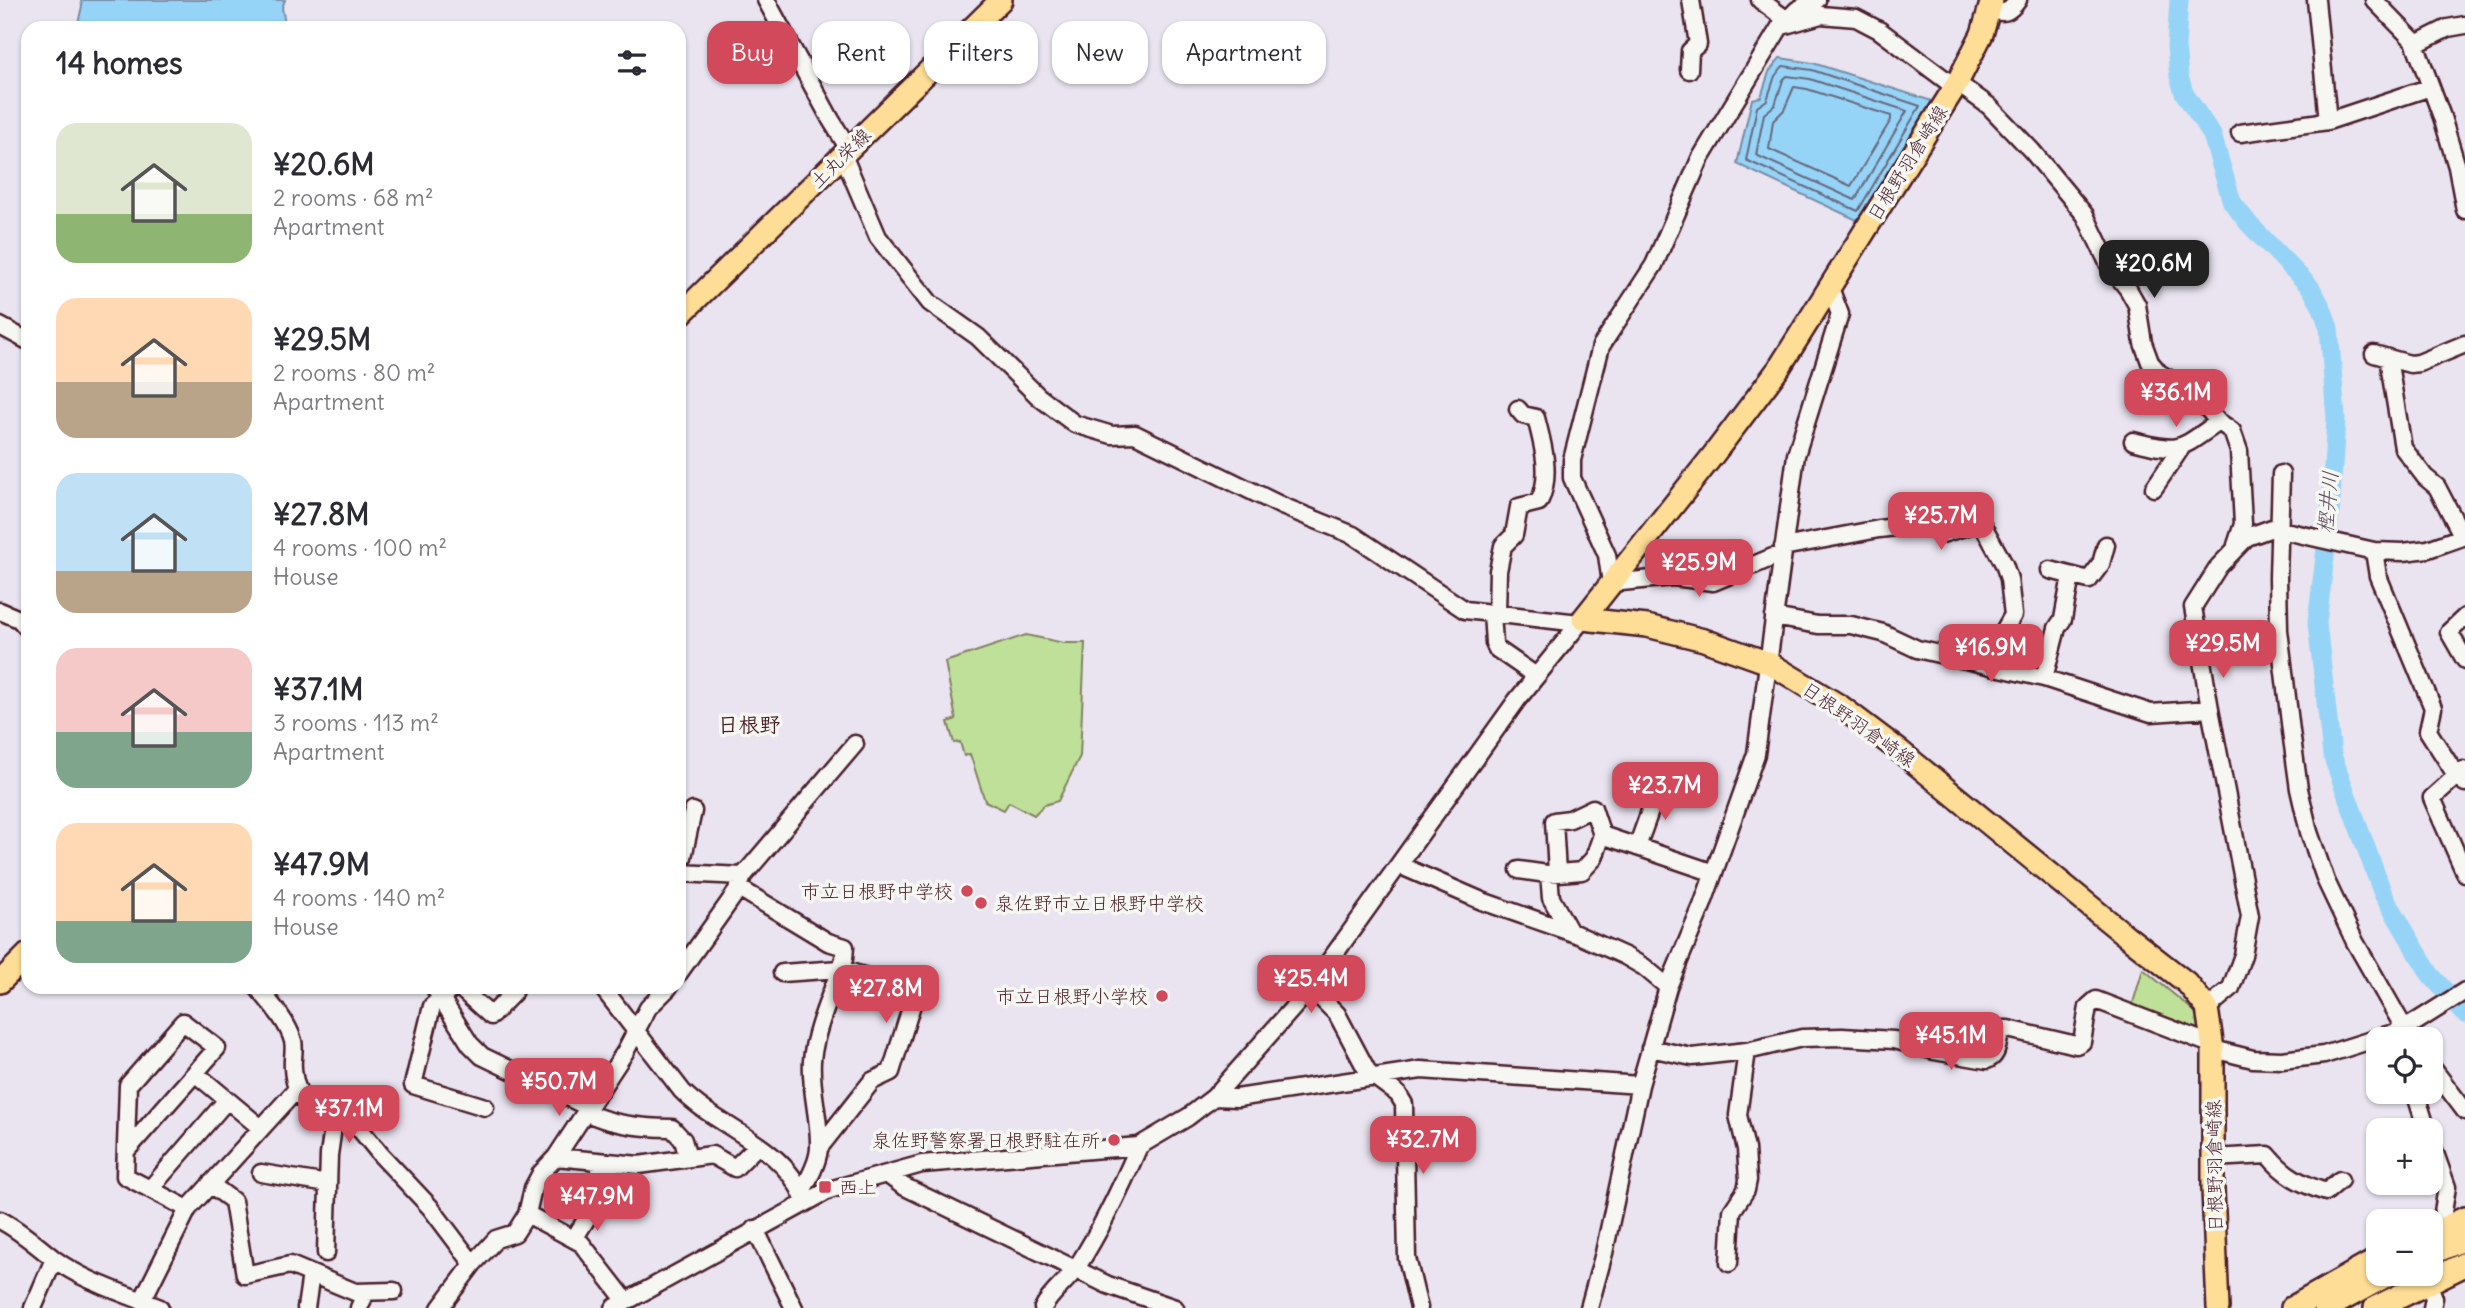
<!DOCTYPE html>
<meta charset="utf-8">
<style>
:root{--surface:#fff;--page:#f2f2f3;--text:#2b2b33;--muted:#7c7c81;--accent:#d1495b}
body{margin:0;font-family:Delius,"Klee One",sans-serif;background:var(--page);color:var(--text);height:100vh;display:flex;flex-direction:column;font-size:26px;white-space:nowrap}
*{box-sizing:border-box;margin:0}
p{font-size:23px;color:var(--muted)}
.icon{flex:none;width:38px;height:38px;fill:none;stroke:currentColor;stroke-width:2;stroke-linecap:round;stroke-linejoin:round}
.map{position:relative;flex:1;overflow:hidden}
.side{position:absolute;left:21px;top:21px;width:665px;height:973px;display:flex;flex-direction:column;background:var(--surface);border-radius:21px;box-shadow:0 2px 5px #0004}
.side>*{flex:none}
.top-card{position:absolute;left:707px;top:21px;width:665px;height:63px;display:flex;gap:14px}
.buttons{position:absolute;left:2366px;top:1027px;display:grid;gap:14px}
.buttons a{display:grid;place-items:center;width:77px;height:77px;border-radius:14px;background:var(--surface);box-shadow:0 2px 5px #0004;font-size:35px}
.price{position:absolute;translate:-50% -60px;padding:0 16px;border-radius:14px;background:var(--accent);color:#fff;font-size:23px;line-height:46px;filter:drop-shadow(0 2px 4px #0008)}
.price::after{content:'';position:absolute;left:50%;top:42px;width:21px;height:16px;margin-left:-10px;background:inherit;clip-path:polygon(0 0,100% 0,50% 100%)}
.price.current{background:#222;color:#fff}
ul{padding:0;list-style:none}
li{display:flex;align-items:center;gap:21px;height:175px;padding:0 35px}
li span{display:grid;place-items:center;flex:none;width:196px;height:140px;border-radius:21px;color:#555}
li>.icon{margin-inline-start:auto}
span .icon{width:84px;height:84px;fill:#fffc;stroke-width:1}
li b{font-size:30px}
h2{display:flex;justify-content:space-between;align-items:center;height:84px;padding:0 35px;font-size:30px}
.chip{padding:0 24px;border-radius:21px;background:var(--surface);box-shadow:0 2px 5px #0004;font-size:24px;line-height:63px}
.chip.current{background:var(--accent);color:#fff}
.map>svg:first-child{display:block}
.green{fill:#bfe099;stroke:#848062;stroke-width:2}
.water{fill:#96d4f7;stroke:#788ca5;stroke-width:2}
.lines{fill:none;stroke-linecap:round;stroke-linejoin:round}
.shore{stroke:#68677d;stroke-width:2}
.river{stroke:#96d4f7;stroke-width:19}
.minor-casing{stroke:#4a1f2b;stroke-width:21}
.major-casing{stroke:#4a1f2b;stroke-width:26}
.highway-casing{stroke:#4a1f2b;stroke-width:28}
.minor{stroke:#f6f6f2;stroke-width:16}
.major{stroke:#fedd96;stroke-width:21}
.highway{stroke:#fedd96;stroke-width:23}
.poi-dot{fill:#d1495b;stroke:#f6f6f2;stroke-width:2.5}
.labels{text-anchor:middle;stroke-width:7;stroke-linejoin:round;paint-order:stroke}
.street-label{font-size:19px;fill:#4a1f2b;stroke:#f6f6f2}
.poi-label{font-size:19px;fill:#4a1f2b;stroke:#f6f6f2;text-anchor:end}
.water-label{font-size:21px;font-style:italic;fill:#5d4c5e;stroke:#f6f6f2}
.neighbourhood-label{font-size:21px;font-weight:bold;fill:#4a1f2b;stroke:#f6f6f2}
</style>
<div class="map">
<svg width="2465" height="1308" viewBox="0 0 2465 1308">
<rect width="100%" height="100%" fill="#e9e4f0"/>
<filter id="ink" filterUnits="userSpaceOnUse"><feTurbulence type="fractalNoise" baseFrequency=".0143" numOctaves="2"/><feDisplacementMap in="SourceGraphic" scale="14" xChannelSelector="R" yChannelSelector="G"/><feConvolveMatrix kernelMatrix="1 2 1 2 8 2 1 2 1" color-interpolation-filters="sRGB"/></filter>
<g filter="url(#ink)">
<path class="green" d="M1026 635 1064 643H1085L1080 756 1058 801 1044 805 1034 815 1009 802 1004 810 985 801 970 754 964 756 960 742 954 743 948 722 956 719 945 662Z
M2143 969 2200 1016V1039L2131 1010Z"/>
<path class="water" d="M81 0H285L282 8 286 28H77L82 6Z
M1780 58 1813 63 1932 101 1861 222 1737 164 1752 99 1761 97 1769 72Z"/>
<g class="lines">
<path class="shore" d="M1783 66 1812 70 1920 106 1858 211 1746 160 1757 107 1767 100 1775 76Z
M1787 76 1810 79 1907 111 1855 200 1756 155 1764 114 1775 105 1783 80Z
M1794 87 1807 89 1891 116V120L1851 186 1769 149 1773 121 1784 110Z"/>
<path class="river" d="M2179 0 2176 47 2179 76 2184 93 2212 135 2232 202 2249 224 2311 288 2322 308 2329 328 2336 419 2330 515 2317 623 2332 755 2383 894 2430 974 2465 1014"/>
<defs>
<path id="minor" d="M766 0 831 120 849 149
M1760 0 1787 20
M2316 0 2328 121
M2374 0 2414 41 2442 117 2457 167 2465 210
M1990 10C2005 14 2009 13 2018 0
M1782 26 1821 15 1856 18 1879 30 1955 87
M2416 44 2448 28 2465 25
M1689 70 1690 51 1698 44 1691 0
M1957 83 1989 106 2032 151 2085 215 2109 265 2128 289 2137 305 2143 343 2150 362 2159 373 2194 393 2219 422 2232 431 2239 451 2243 524 2236 545
M2240 133 2328 121 2431 87
M843 155 878 237 930 303 978 337 1039 397 1075 424 1112 435 1135 434 1282 506 1353 535 1465 610 1579 623
M0 326 28 341
M2374 354 2410 364 2419 363 2465 344
M2388 358 2403 448 2425 477 2437 487 2463 537
M2133 441C2182 454 2179 449 2219 422
M2281 474 2278 578 2279 630 2291 731 2299 789 2309 832 2326 881 2355 942 2411 1040
M2154 488 2181 448
M1783 547 1879 529 1923 524 1942 534 1981 522 2004 564 2009 579 2013 615 1994 648 1990 664
M2374 551 2378 576 2433 708 2428 731 2456 775 2465 783
M1781 558 1773 557 1713 582 1673 577 1611 583 1607 555 1572 478V460L1601 346 1654 265 1700 159 1780 27 1797 10 1817 0
M2050 570 2089 580 2101 564 2106 545
M0 611 19 619 28 629
M1492 613 1494 643 1497 649 1536 676
M1497 613 1498 571 1503 546 1514 535 1519 507 1539 502C1552 476 1543 445 1536 418L1523 415 1518 409
M1774 617 1818 625H1851L1883 633 1917 649 2044 678 2151 713 2210 709
M2465 617 2449 632 2465 660
M2044 678 2057 628 2063 619 2071 576
M2463 770 2432 798 2465 873
M1637 847 1659 786
M1399 865 1482 901 1576 934 1625 956 1644 967 1668 987
M679 866 683 857 693 811
M1519 870 1547 874 1582 871 1594 858 1602 835 1714 873
M679 873 743 876 855 744
M1557 873 1554 821 1570 819 1593 808 1602 835
M1549 874 1551 898 1570 932
M739 888 828 942 845 947 844 959C834 988 814 1031 812 1061 810 1090 820 1118 819 1147 819 1161 809 1179 802 1191
M679 973 737 891 742 879
M782 973 840 969 871 978 907 979 914 986 915 995 891 1072 872 1081 819 1148
M257 987C269 1001 288 1022 293 1041 295 1049 292 1059 293 1068 295 1105 320 1119 354 1122L381 1155 430 1207 473 1264 440 1308
M434 987 470 1044 482 1056 588 1107
M454 987 432 1006 413 1085 485 1107
M459 987 491 1016 513 993 516 987
M602 987 682 1091C718 1128 785 1146 804 1199
M1310 987 1337 1014 1371 1078
M2207 1008 2231 988 2243 955 2250 916 2210 709 2193 607 2219 566 2247 537 2272 528 2374 551 2403 552 2428 549 2465 536
M1650 1048 1692 1057 1747 1051 1802 1038 1842 1037 1894 1040 1934 1051 1987 1060C2000 1055 1996 1041 2002 1029H2008L2076 1045 2082 1042 2088 1007 2096 1000 2213 1045
M2213 1049 2253 1059 2282 1060 2324 1055 2403 1030 2465 991
M2431 1066 2465 1111
M195 1073 261 1128
M1375 1077 1398 1094 1404 1104 1407 1258 1419 1308
M2415 1092 2427 1130
M1214 1097 1237 1098 1421 1070 1640 1085
M585 1112C612 1125 642 1128 672 1128L683 1140 688 1158
M2431 1142 2447 1187 2440 1231
M126 1151 217 1048 183 1022 128 1085 125 1176 188 1209
M556 1157 639 1165 712 1155 735 1168 758 1145
M2213 1158 2268 1155C2284 1175 2301 1184 2326 1192L2340 1180
M261 1173 328 1184
M888 1175 903 1186 1108 1285 1175 1308
M210 1184 233 1201 245 1275 290 1265 355 1292 394 1291
M150 1189 227 1100
M527 1214 581 1243 626 1301
M0 1220C20 1230 36 1245 54 1259 85 1282 124 1293 160 1308
M755 1229 794 1308
M574 1239 587 1218 603 1204 599 1161
M326 1253 329 1155 334 1120
M1729 1263 1732 1211 1746 1190 1748 1180 1746 1149 1738 1115 1747 1051
M473 1264 496 1239 515 1233 527 1214 533 1188 541 1173 556 1157 625 1052 648 1008 669 987
M2428 1282 2434 1298 2432 1308
M142 1301 188 1209 297 1089
M33 1308 54 1259
M306 1308 311 1274
M359 1308 366 1292
M614 1308 829 1190 922 1164 1139 1146 1188 1117 1214 1097 1308 991 1517 700 1583 619
M1043 1308C1051 1292 1067 1282 1077 1267 1102 1228 1121 1188 1139 1146
M1589 1308 1604 1253 1640 1085 1668 987 1702 906 1756 754 1796 455 1840 314 1830 288"/>
<path id="major" d="M679 316 1001 0
M1583 619 1647 626 1704 640 1769 663 1840 706 1901 752 2124 934 2187 983 2207 1008 2213 1049V1189L2218 1308
M1583 619 1714 454 1779 368 1955 87 1982 34 1992 0
M0 982 28 954"/>
<path id="highway" d="M2431 1235 2465 1219
M2431 1253 2465 1238
M2293 1308 2378 1260
M2326 1308 2388 1274
M2376 1308 2465 1264"/>
</defs>
<use href="#minor" class="minor-casing"/>
<use href="#major" class="major-casing"/>
<use href="#highway" class="highway-casing"/>
<use href="#minor" class="minor"/>
<use href="#major" class="major"/>
<use href="#highway" class="highway"/>
</g>
</g>
<g class="poi-dot">
<circle cx="967" cy="891" r="7"/>
<circle cx="981" cy="903" r="7"/>
<circle cx="1162" cy="996" r="7"/>
<circle cx="1114" cy="1140" r="7"/>
<rect x="818" y="1180" width="14" height="14" rx="3.5"/>
</g>
<g class="labels">
<g class="street-label">
<text transform="translate(840 158) rotate(-45)" y="7">土丸栄線</text>
<text transform="translate(1907 163) rotate(-58)" y="7">日根野羽倉崎線</text>
<text transform="translate(1859 724) rotate(35)" y="7">日根野羽倉崎線</text>
<text transform="translate(2214 1166) rotate(-91)" y="7">日根野羽倉崎線</text>
</g>
<g class="poi-label">
<text x="953" y="898">市立日根野中学校</text>
<text x="995" y="910" text-anchor="start">泉佐野市立日根野中学校</text>
<text x="1148" y="1003">市立日根野小学校</text>
<text x="1100" y="1147">泉佐野警察署日根野駐在所</text>
<text x="839" y="1194" text-anchor="start">西上</text>
</g>
<g class="water-label">
<text transform="translate(2328 502) rotate(-85)" y="7">樫井川</text>
</g>
<g class="neighbourhood-label">
<text x="749" y="732">日根野</text>
</g>
</g>
</svg>
<div class="buttons">
<a><svg class="icon" aria-label="locate" viewBox="0 0 24 24"><circle cx="12" cy="12" r="6"/><path d="M12 2v4M12 18v4M2 12h4M18 12h4"/></svg></a>
<a>+</a>
<a>−</a>
</div>
<b class="price current" style="left:2154px;top:300px">¥20.6M</b>
<b class="price" style="left:2176px;top:429px">¥36.1M</b>
<b class="price" style="left:1941px;top:552px">¥25.7M</b>
<b class="price" style="left:1699px;top:599px">¥25.9M</b>
<b class="price" style="left:2223px;top:680px">¥29.5M</b>
<b class="price" style="left:1991px;top:684px">¥16.9M</b>
<b class="price" style="left:1665px;top:822px">¥23.7M</b>
<b class="price" style="left:1311px;top:1015px">¥25.4M</b>
<b class="price" style="left:886px;top:1025px">¥27.8M</b>
<b class="price" style="left:1951px;top:1072px">¥45.1M</b>
<b class="price" style="left:559px;top:1118px">¥50.7M</b>
<b class="price" style="left:349px;top:1145px">¥37.1M</b>
<b class="price" style="left:1423px;top:1176px">¥32.7M</b>
<b class="price" style="left:597px;top:1233px">¥47.9M</b>
<div class="top-card">
<a class="chip current">Buy</a>
<a class="chip">Rent</a>
<a class="chip">Filters</a>
<a class="chip">New</a>
<a class="chip">Apartment</a>
</div>
<section class="side">
<h2>14 homes<svg class="icon" aria-label="filters" viewBox="0 0 24 24"><path d="M4 7h16M4 17h16"/><circle cx="9" cy="7" r="2"/><circle cx="15" cy="17" r="2"/></svg></h2>
<ul>
<li><span style="background:linear-gradient(#dfe7d0 65%,#8fb573 0)"><svg class="icon" aria-label="home" viewBox="0 0 24 24"><path d="M3 11l9-7 9 7M6 9v11h12V9"/></svg></span><div><b>¥20.6M</b><p>2 rooms · 68 m²</p><p>Apartment</p></div></li>
<li><span style="background:linear-gradient(#ffd9b3 60%,#b9a48a 0)"><svg class="icon" aria-label="home" viewBox="0 0 24 24"><path d="M3 11l9-7 9 7M6 9v11h12V9"/></svg></span><div><b>¥29.5M</b><p>2 rooms · 80 m²</p><p>Apartment</p></div></li>
<li><span style="background:linear-gradient(#bfe0f5 70%,#b9a48a 0)"><svg class="icon" aria-label="home" viewBox="0 0 24 24"><path d="M3 11l9-7 9 7M6 9v11h12V9"/></svg></span><div><b>¥27.8M</b><p>4 rooms · 100 m²</p><p>House</p></div></li>
<li><span style="background:linear-gradient(#f6c9c9 60%,#7fa58c 0)"><svg class="icon" aria-label="home" viewBox="0 0 24 24"><path d="M3 11l9-7 9 7M6 9v11h12V9"/></svg></span><div><b>¥37.1M</b><p>3 rooms · 113 m²</p><p>Apartment</p></div></li>
<li><span style="background:linear-gradient(#ffd9b3 70%,#7fa58c 0)"><svg class="icon" aria-label="home" viewBox="0 0 24 24"><path d="M3 11l9-7 9 7M6 9v11h12V9"/></svg></span><div><b>¥47.9M</b><p>4 rooms · 140 m²</p><p>House</p></div></li>
</ul>
</section>
</div>
